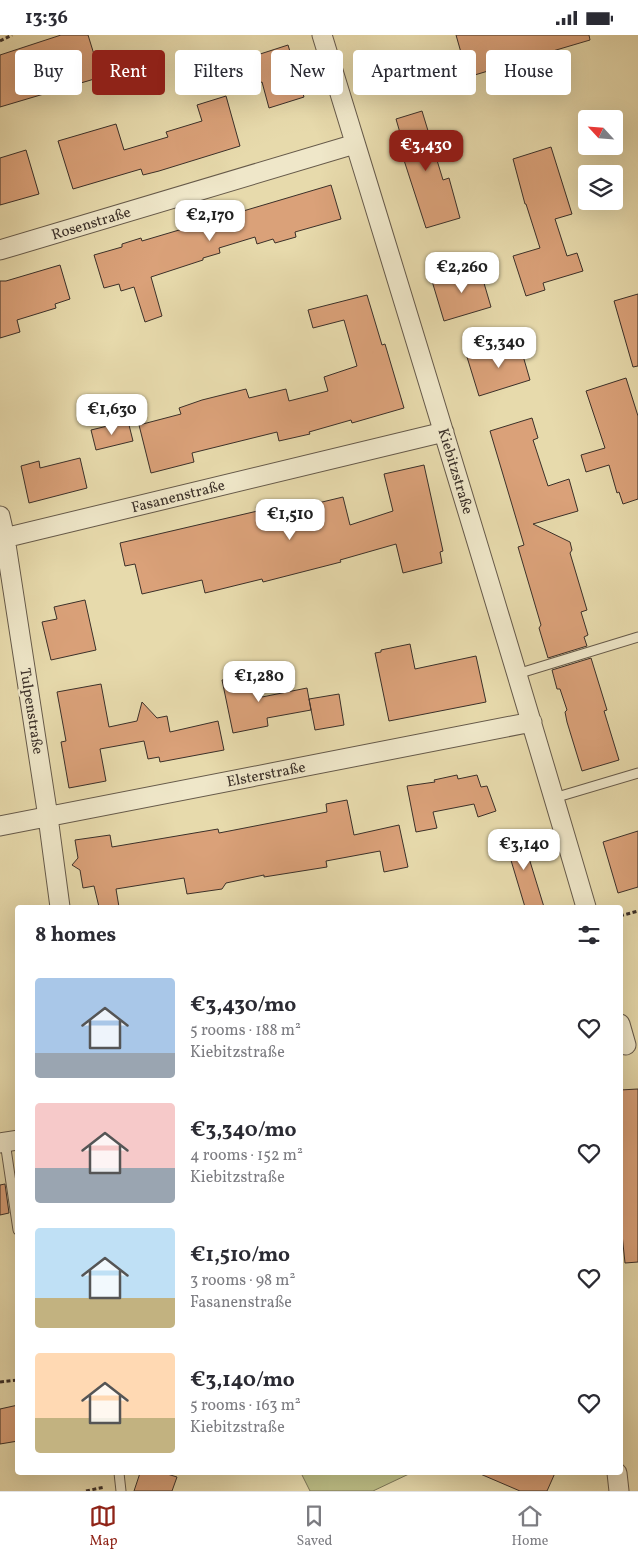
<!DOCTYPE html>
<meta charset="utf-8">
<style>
:root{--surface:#fff;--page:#f2f2f3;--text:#2b2b33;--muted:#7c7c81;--line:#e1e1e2;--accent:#8f2418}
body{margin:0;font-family:Vollkorn,serif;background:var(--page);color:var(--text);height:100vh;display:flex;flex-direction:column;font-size:19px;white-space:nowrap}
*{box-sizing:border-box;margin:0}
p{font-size:16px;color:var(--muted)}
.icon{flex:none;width:28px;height:28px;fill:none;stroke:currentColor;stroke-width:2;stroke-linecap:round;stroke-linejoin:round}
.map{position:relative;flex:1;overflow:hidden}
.side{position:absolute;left:15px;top:870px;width:608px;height:570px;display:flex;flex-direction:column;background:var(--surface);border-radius:5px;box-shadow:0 5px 20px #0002}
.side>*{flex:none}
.hud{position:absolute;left:15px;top:15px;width:609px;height:45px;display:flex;gap:10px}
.needle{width:32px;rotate:296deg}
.tools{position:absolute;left:578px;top:75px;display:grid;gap:10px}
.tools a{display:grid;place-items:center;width:45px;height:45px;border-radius:5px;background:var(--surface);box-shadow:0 5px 20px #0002;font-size:25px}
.price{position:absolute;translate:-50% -42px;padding:0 11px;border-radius:10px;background:#fff;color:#222;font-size:16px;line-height:32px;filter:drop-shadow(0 1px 2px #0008)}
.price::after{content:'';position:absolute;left:50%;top:30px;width:15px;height:11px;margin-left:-8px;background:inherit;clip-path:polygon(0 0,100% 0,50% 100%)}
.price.active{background:var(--accent);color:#fff}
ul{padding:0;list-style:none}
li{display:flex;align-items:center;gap:15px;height:125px;padding:0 20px}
li span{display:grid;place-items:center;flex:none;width:140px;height:100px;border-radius:5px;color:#555}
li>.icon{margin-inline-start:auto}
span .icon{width:60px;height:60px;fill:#fffc;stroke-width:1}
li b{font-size:21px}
h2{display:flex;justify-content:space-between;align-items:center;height:60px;padding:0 20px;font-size:21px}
.pill{padding:0 18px;border-radius:5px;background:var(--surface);box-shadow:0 5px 20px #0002;font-size:18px;line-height:45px}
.pill.active{background:var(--accent);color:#fff}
.status{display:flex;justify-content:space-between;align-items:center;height:35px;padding:0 25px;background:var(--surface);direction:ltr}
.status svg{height:14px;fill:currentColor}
.menu{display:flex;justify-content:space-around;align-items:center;height:70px;border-top:1px solid var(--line);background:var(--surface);font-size:14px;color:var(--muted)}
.menu a{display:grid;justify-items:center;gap:2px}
.menu .active{color:var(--accent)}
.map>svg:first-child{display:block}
.green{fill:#bcbd85;stroke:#7c7657}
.building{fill:#daa179;stroke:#3b3029}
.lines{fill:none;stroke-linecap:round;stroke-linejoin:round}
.lane-casing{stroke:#665a4a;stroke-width:11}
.street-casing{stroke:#665a4a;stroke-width:21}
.path{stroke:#3b3029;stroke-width:3;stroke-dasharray:4 2.5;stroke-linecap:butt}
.lane{stroke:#efe7c9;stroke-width:9}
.street{stroke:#efe7c9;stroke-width:19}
.labels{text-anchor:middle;stroke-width:4.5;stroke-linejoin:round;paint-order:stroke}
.street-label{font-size:15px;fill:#3b3029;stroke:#efe7c9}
</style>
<div class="status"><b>13:36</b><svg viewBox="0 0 49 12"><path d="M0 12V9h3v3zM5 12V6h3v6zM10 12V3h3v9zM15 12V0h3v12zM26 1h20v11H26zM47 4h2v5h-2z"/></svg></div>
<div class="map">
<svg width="638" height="1456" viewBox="0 0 638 1456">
<rect width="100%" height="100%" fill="#e7daac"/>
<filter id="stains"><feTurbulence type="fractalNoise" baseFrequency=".004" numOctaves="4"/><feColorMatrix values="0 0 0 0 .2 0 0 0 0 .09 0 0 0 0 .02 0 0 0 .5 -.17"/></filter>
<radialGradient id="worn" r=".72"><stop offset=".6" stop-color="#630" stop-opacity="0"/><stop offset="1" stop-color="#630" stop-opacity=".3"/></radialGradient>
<path class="green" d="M301 1438H411L373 1456H310Z"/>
<path class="building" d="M61 0H88L101 42 0 72V20Z
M456 0H589L590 5 546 18 547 23 523 30 489 40 488 36 468 42Z
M288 10 304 62 269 73 262 47 227 58 221 37 256 28 254 21Z
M226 61 240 111 159 136 143 140 141 134 73 154 58 106 116 89 124 115 168 102 166 97 202 86 197 70Z
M422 76 443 145 449 143 460 183 426 193 401 116 405 115 396 84Z
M551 112 572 179 555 184 567 221 577 218 583 236 543 248 545 255 526 261 513 221 540 213 526 169H525L513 124Z
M26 115 39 159 0 170V123Z
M331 150 341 184 295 197 296 202 275 208 273 204 257 209 255 202 219 213 220 218 203 223V225L151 242 162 281 145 287 134 252 121 256 119 249 104 253 94 220 122 212V209L141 203 142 206Z
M60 230 70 264 55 269 56 273 17 285 20 297 0 303V246H6Z
M479 231 491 272 444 286 432 246Z
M638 259V331L633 332 614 266Z
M367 260 382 310 385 309 404 373 352 388 351 385 309 397 310 399 279 406 277 397 192 418 194 427 151 438 139 390 181 379 179 373 202 365 246 354 249 363 286 354 289 366 328 356 324 342 357 331 344 285 313 293 308 275Z
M519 307 530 345 479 361 467 322Z
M626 343 638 381V464L623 469 619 457 617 458 609 430 586 437 581 420 605 413 586 356Z
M532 383 538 403 533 405 548 451 569 444 578 476 533 489 570 507 572 515 570 518 587 575 581 577 588 600 584 602 587 611 548 623 539 593 541 590 518 512 524 510 490 396Z
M128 386 133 406 96 415 91 395Z
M80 423 87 453 29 468 21 431 39 426 40 433Z
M424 430 443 516 440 517 442 528 403 538 396 509 340 525 341 527 263 547 262 544 205 558 202 545 142 559 135 529 125 531 120 508 292 468 293 474 343 462 350 490 393 476 384 439Z
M85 565 96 615 51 625 42 587 57 584 54 572Z
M410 609 415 634 476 621 486 667 389 686 375 618 381 617V615Z
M591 623 607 675 604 676 619 725 582 736 567 687 565 677 567 675 560 654H557L552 635Z
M258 638 262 662 307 653 311 675 267 683 268 691 233 698 222 645Z
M101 649 109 692 137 686 142 667 157 683 167 681 170 697 218 686 224 715 160 727 159 722 148 724 144 706 100 714 106 746 69 753 61 707 66 706 57 657Z
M339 659 344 690 315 695 309 664Z
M457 740 458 744 477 740 481 752 487 751 496 776 478 782 474 769 433 777 437 793 416 797 407 751 435 747 434 745Z
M347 765 354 800 399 790 408 832 384 837 380 816 326 826 327 832 264 842V840L226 848 222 854 187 859 184 843 116 854 119 872H99L94 851 83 853 80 835 72 830 78 823 75 805 110 800 112 812 218 794 219 798 327 777 326 769Z
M638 796V852L618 858 603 807Z
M521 797 544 872H525L504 802Z
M638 1054V1227L625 1228 620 1180V1055Z
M5 1149 9 1178 0 1180V1150Z
M18 1370V1406L0 1409V1374Z
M140 1438H164L177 1442 172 1456H134Z
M478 1438H555L547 1456H520Z"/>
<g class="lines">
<defs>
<path id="lane" d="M517 639 638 602
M554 763 638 738
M5 1107 18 1195
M119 1438 121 1456"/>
<path id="street" d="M322 0C411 290 501 581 586 872
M0 215 355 109
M0 481 5 503 48 782 60 872
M0 504 444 397
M0 791 532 687
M620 989 626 1010
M0 1108 18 1105
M617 1438 619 1456"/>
</defs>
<use href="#lane" class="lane-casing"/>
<use href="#street" class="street-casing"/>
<path class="path" d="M0 6 12 0
M620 881 638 876
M0 1347 18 1345
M86 1456 105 1452"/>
<use href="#lane" class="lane"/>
<use href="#street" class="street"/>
</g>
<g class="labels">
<g class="street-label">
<text transform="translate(91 188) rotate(-17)" y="5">Rosenstraße</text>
<text transform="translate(456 436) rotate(73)" y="5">Kiebitzstraße</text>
<text transform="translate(178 461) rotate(-14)" y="5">Fasanenstraße</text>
<text transform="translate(32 676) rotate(81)" y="5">Tulpenstraße</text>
<text transform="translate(266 739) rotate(-11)" y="5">Elsterstraße</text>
</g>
</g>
<rect width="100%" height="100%" filter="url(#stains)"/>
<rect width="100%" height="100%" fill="url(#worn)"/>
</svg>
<div class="tools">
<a><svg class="needle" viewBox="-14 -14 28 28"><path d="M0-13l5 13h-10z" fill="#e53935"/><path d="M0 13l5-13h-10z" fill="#7c7c81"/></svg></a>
<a><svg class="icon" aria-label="layers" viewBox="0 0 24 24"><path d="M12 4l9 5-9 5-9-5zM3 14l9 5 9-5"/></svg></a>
</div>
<b class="price active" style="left:426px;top:137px">€3,430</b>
<b class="price" style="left:210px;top:207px">€2,170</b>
<b class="price" style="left:462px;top:259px">€2,260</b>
<b class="price" style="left:499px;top:334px">€3,340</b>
<b class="price" style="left:112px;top:401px">€1,630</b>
<b class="price" style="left:290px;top:506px">€1,510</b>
<b class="price" style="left:259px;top:668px">€1,280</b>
<b class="price" style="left:524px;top:836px">€3,140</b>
<div class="hud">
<a class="pill">Buy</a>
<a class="pill active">Rent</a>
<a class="pill">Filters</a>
<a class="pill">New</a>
<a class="pill">Apartment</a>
<a class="pill">House</a>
</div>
<section class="side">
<h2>8 homes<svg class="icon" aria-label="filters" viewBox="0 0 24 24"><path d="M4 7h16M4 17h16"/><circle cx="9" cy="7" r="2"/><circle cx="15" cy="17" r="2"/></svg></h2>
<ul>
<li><span style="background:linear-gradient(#a9c7e8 75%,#9aa5b1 0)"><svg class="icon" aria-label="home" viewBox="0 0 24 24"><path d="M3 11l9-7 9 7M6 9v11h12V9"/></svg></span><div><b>€3,430/mo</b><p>5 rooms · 188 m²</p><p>Kiebitzstraße</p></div><svg class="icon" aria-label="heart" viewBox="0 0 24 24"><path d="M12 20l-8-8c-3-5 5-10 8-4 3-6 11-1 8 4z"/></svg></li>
<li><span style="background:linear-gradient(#f6c9c9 65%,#9aa5b1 0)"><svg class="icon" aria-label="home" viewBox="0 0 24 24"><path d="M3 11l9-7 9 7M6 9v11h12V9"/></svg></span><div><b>€3,340/mo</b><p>4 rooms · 152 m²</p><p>Kiebitzstraße</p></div><svg class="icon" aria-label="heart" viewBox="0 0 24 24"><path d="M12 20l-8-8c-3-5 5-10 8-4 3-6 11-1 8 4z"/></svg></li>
<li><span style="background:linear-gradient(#bfe0f5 70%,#c2b280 0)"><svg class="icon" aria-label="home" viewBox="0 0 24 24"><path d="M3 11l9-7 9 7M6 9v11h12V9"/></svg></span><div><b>€1,510/mo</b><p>3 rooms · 98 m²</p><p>Fasanenstraße</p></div><svg class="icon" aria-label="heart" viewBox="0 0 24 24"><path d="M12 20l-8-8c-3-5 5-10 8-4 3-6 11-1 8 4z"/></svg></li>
<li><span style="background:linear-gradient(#ffd9b3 65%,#c2b280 0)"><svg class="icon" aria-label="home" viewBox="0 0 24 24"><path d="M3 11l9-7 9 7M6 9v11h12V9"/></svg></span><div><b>€3,140/mo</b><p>5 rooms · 163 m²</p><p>Kiebitzstraße</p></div><svg class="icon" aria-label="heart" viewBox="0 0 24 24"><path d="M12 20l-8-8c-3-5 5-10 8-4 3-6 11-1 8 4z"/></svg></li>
</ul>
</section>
</div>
<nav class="menu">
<a class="active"><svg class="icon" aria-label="map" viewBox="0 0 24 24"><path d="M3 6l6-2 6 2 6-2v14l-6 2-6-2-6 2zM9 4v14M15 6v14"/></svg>Map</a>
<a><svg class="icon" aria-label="saved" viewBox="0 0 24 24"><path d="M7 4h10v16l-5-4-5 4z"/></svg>Saved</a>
<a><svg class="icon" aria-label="home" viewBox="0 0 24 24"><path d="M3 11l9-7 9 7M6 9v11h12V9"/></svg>Home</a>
</nav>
